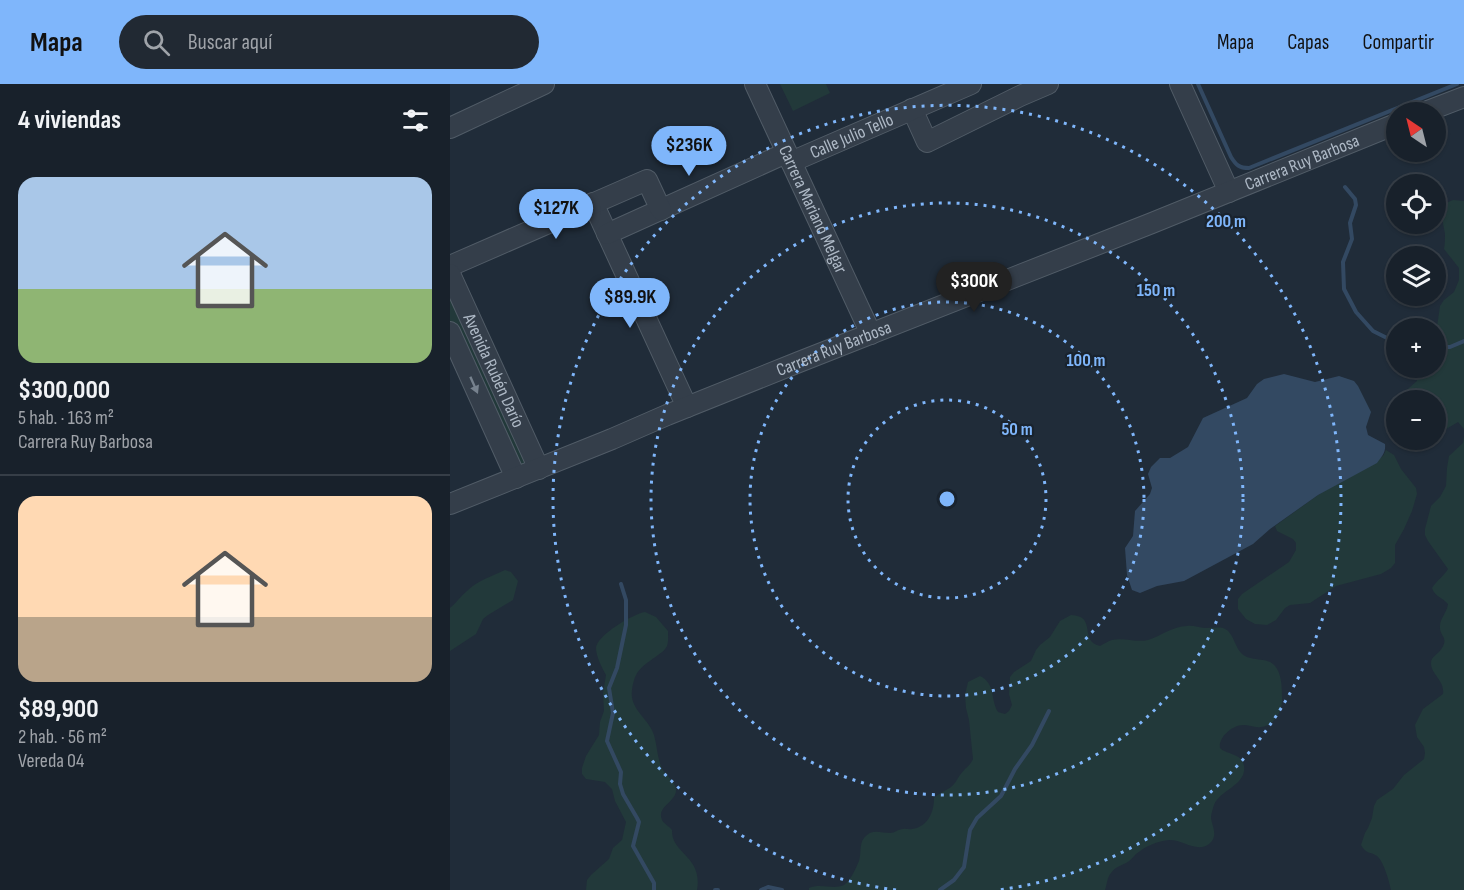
<!DOCTYPE html>
<html lang="es">
<meta charset="utf-8">
<style>
:root{--surface:#18212b;--page:#212933;--text:#f1f3f6;--muted:#9fa3a9;--line:#363e47;--accent:#7fb6fb}
body{margin:0;font-family:"Sofia Sans Condensed",sans-serif;background:var(--page);color:var(--text);height:100vh;display:flex;flex-direction:column;font-size:22px;white-space:nowrap}
*{box-sizing:border-box;margin:0}
p{font-size:20px;color:var(--muted)}
.icon{flex:none;width:33px;height:33px;fill:none;stroke:currentColor;stroke-width:2;stroke-linecap:round;stroke-linejoin:round}
.map{position:relative;flex:1;overflow:hidden}
.side{display:flex;flex-direction:column;background:var(--surface);width:450px}
.side>*{flex:none}
.needle{width:39px;rotate:325deg}
.controls{position:absolute;left:936px;top:18px;display:grid;gap:12px}
.controls a{display:grid;place-items:center;width:60px;height:60px;border-radius:50%;background:var(--surface);box-shadow:0 2px 4px #0004,0 0 0 2px var(--line);font-size:30px}
.price{position:absolute;translate:-50% -51px;padding:0 14px;border-radius:21px;background:var(--accent);color:#111;font-size:20px;line-height:39px;filter:drop-shadow(0 2px 3px #0008)}
.price::after{content:'';position:absolute;left:50%;top:36px;width:18px;height:14px;margin-left:-9px;background:inherit;clip-path:polygon(0 0,100% 0,50% 100%)}
.price.on{background:#222;color:#fff}
ul{padding:0;list-style:none}
li{display:grid;align-content:center;gap:12px;height:318px;padding:0 18px}
li+li{border-top:2px solid var(--line)}
li span{display:grid;place-items:center;height:186px;border-radius:18px;color:#555}
li>.icon{margin-inline-start:auto}
span .icon{width:108px;height:108px;fill:#fffc;stroke-width:1}
li b{font-size:26px}
h2{display:flex;justify-content:space-between;align-items:center;height:72px;padding:0 18px;font-size:26px}
header{display:flex;align-items:center;gap:36px;box-sizing:border-box;height:84px;padding:0 30px;background:var(--accent);color:#111}
header strong{font-size:28px}
nav{display:flex;gap:33px;margin-inline-start:auto;font-size:21px}
.search{width:420px;height:54px;background:var(--page);display:flex;align-items:center;gap:15px;box-sizing:border-box;padding:0 21px;border-radius:33px;color:var(--muted);font-size:22px}
main{display:flex;flex:1;min-height:0}
.map>svg:first-child{display:block}
.green{fill:#22393a}
.water{fill:#334962}
.lines{fill:none;stroke-linecap:round;stroke-linejoin:round}
.stream{stroke:#334962;stroke-width:4}
.minor-casing{stroke:#515c67;stroke-width:22}
.minor{stroke:#343e4a;stroke-width:20}
.oneway{fill:#77828e}
.ring{fill:none;stroke:#7fb6fb;stroke-width:3;stroke-dasharray:3 6}
.labels{text-anchor:middle;stroke-width:4.5;stroke-linejoin:round;paint-order:stroke}
.street-label{font-size:18px;fill:#aeb9c6;stroke:#19232e}
.centre{fill:#7fb6fb;stroke:#19232e;stroke-width:3}
.ring-label{font-size:18px;text-anchor:middle;font-weight:bold;fill:#7fb6fb;stroke:#19232e;stroke-width:4.5;stroke-linejoin:round;paint-order:stroke}
</style>
<header>
<strong>Mapa</strong>
<div class="search"><svg class="icon" aria-label="search" viewBox="0 0 24 24"><circle cx="10" cy="10" r="6"/><path d="M15 15l6 6"/></svg>Buscar aquí</div>
<nav><a>Mapa</a><a>Capas</a><a>Compartir</a></nav>
</header>
<main>
<section class="side">
<h2>4 viviendas<svg class="icon" aria-label="filters" viewBox="0 0 24 24"><path d="M4 7h16M4 17h16"/><circle cx="9" cy="7" r="2"/><circle cx="15" cy="17" r="2"/></svg></h2>
<ul>
<li><span style="background:linear-gradient(#a9c7e8 60%,#8fb573 0)"><svg class="icon" aria-label="home" viewBox="0 0 24 24"><path d="M3 11l9-7 9 7M6 9v11h12V9"/></svg></span><div><b>$300,000</b><p>5 hab. · 163 m²</p><p>Carrera Ruy Barbosa</p></div></li>
<li><span style="background:linear-gradient(#ffd9b3 65%,#b9a48a 0)"><svg class="icon" aria-label="home" viewBox="0 0 24 24"><path d="M3 11l9-7 9 7M6 9v11h12V9"/></svg></span><div><b>$89,900</b><p>2 hab. · 56 m²</p><p>Vereda 04</p></div></li>
</ul>
</section>
<div class="map">
<svg width="1014" height="806" viewBox="0 0 1014 806">
<rect width="100%" height="100%" fill="#202c39"/>
<path class="green" d="M330 0H376L380 9 343 27Z
M1003 116 1014 117V345L1008 338 986 351V316H951L952 310 967 297 965 284H986V258L990 254 987 243 990 222 994 216 1004 208 1009 196V184L994 165C995 160 995 155 995 150 993 137 987 121 1003 116Z
M0 190 89 385 66 394 0 248Z
M1014 352V806H941C939 797 934 778 927 772 920 767 917 771 911 761L915 749 918 744 922 734 924 722 927 716 943 705 954 691 974 675 975 669 974 663 967 653 965 641 973 625 993 610C995 596 981 591 981 579 981 572 989 570 992 564 999 553 989 552 990 542 990 534 997 529 998 520 992 513 985 513 982 504 987 496 994 492 998 485L978 457 975 451V445L981 422 990 413 996 402 997 384 999 372 1013 359Z
M936 366 944 371 951 385 966 404 967 410 962 427 954 445 945 461V479L941 484 931 490 886 502 860 519 840 521 835 524 826 536 817 541 805 540 796 535 788 525V515L792 510 839 478 846 466V459L843 455 827 447 825 442 868 411 933 372Z
M55 486 61 488 68 497 63 516 38 531 33 535 26 550 0 567V524C6 519 11 512 17 507 27 497 42 492 55 486Z
M195 528 206 533 218 547C218 553 219 561 215 565 213 568 210 569 208 571 192 583 185 585 182 606 179 625 199 635 204 651 207 661 207 672 211 682 214 691 224 695 226 705 227 718 206 722 212 736 214 740 219 742 222 746 221 770 253 772 247 806H136L137 796 141 791 159 775 163 764 172 756 176 738 165 717 162 705 155 698 136 695 132 690V684L136 672 149 651 150 638 154 627 153 609 156 591C152 584 146 572 146 564 147 551 183 530 195 528Z
M621 531C648 532 628 557 650 562 654 560 658 557 662 556 674 553 686 559 698 556 711 552 723 542 737 542 743 541 749 544 755 544 761 544 768 543 773 544 785 548 784 566 795 572 800 575 807 575 813 576 831 578 832 598 832 613 833 626 825 642 811 643 805 644 799 641 793 641 782 641 768 654 770 664 777 671 792 669 794 682 797 701 770 706 764 721 763 724 761 730 761 734 762 743 769 752 759 760 747 769 733 756 720 756 707 757 696 762 686 770 683 773 680 777 676 779 670 782 665 783 661 789 657 793 657 801 655 806H359V804C371 799 383 806 394 801 401 796 406 784 409 777 412 767 408 758 417 751 423 745 432 749 440 749 445 749 448 745 453 745 456 744 459 746 462 745 478 743 484 728 484 714 489 709 495 707 501 703 506 699 507 695 510 691 515 684 520 682 523 675L519 636 516 624 515 611 518 598 530 592C546 600 540 615 548 628L555 630 559 627 562 621 559 610 560 593 564 588 581 577 586 566 590 561 600 553 610 537Z"/>
<path class="water" d="M834 290 865 298 889 292 904 297 908 302 921 328 916 343 918 351 935 360C936 368 932 372 927 379L868 411 820 445 803 460 734 497 707 502 690 509 682 506 677 491 675 464 683 452 685 427 700 410 702 404 698 390 701 383 710 374H720L738 363 753 334 797 314 807 300 814 295Z"/>
<g class="lines">
<path class="stream" d="M748 0 781 73C786 81 789 84 799 84L1007 0
M895 103 905 115 906 121 900 139 902 155 893 178 894 205 906 228 923 247 941 256H946
M986 263H1000L1014 257
M171 500 176 516V541L167 584 159 604 163 629 157 657 171 688 170 700 173 710 187 734 189 738 183 762 204 799V806
M265 806H268
M311 806 318 803 332 806
M490 806 504 796 514 783 520 746 527 734 551 712 565 685 582 661 599 627"/>
<defs>
<g id="minor">
<path id="s1" d="M305 0 421 250"/>
<path d="M730 0 779 108"/>
<path d="M462 25 477 58 570 12 598 0"/>
<path d="M975 28 1014 13"/>
<path d="M0 44 94 0"/>
<path id="s2" d="M341 78 521 0"/>
<path d="M143 119 237 323"/>
<path d="M157 150 336 69"/>
<path d="M0 182 197 96 211 126"/>
<path id="s3" d="M0 190 89 385"/>
<path d="M0 248 66 394"/>
<path id="s4" d="M0 420 162 355 217 331 349 278 702 139 946 40"/>
</g>
</defs>
<use href="#minor" class="minor-casing"/>
<use href="#minor" class="minor"/>
</g>
<defs><path id="oneway-solid" d="M-6-.8H1V-3.2L6.5 0L1 3.2V.8H-6Z" transform="scale(1.5)"/></defs>
<use class="oneway" href="#oneway-solid" transform="translate(24 301) rotate(66)"/>
<g class="ring">
<circle cx="497" cy="415" r="99"/>
<circle cx="497" cy="415" r="197"/>
<circle cx="497" cy="415" r="296"/>
<path d="M446 806A394 394 0 1 1 548 806"/>
</g>
<g class="labels">
<g class="street-label">
<text dy="6" stroke="none"><textPath href="#s2" startOffset="66">Calle Julio Tello</textPath></text>
<text dy="6" stroke="none"><textPath href="#s4" startOffset="918">Carrera Ruy Barbosa</textPath></text>
<text dy="6" stroke="none"><textPath href="#s1" startOffset="138">Carrera Mariano Melgar</textPath></text>
<text dy="6" stroke="none"><textPath href="#s4" startOffset="414">Carrera Ruy Barbosa</textPath></text>
<text dy="6" stroke="none"><textPath href="#s3" startOffset="106">Avenida Rubén Darío</textPath></text>
</g>
</g>
<circle cx="497" cy="415" r="9" class="centre"/>
<g class="ring-label">
<text x="776" y="143">200 m</text>
<text x="706" y="212">150 m</text>
<text x="636" y="282">100 m</text>
<text x="567" y="351">50 m</text>
</g>
</svg>
<div class="controls">
<a><svg class="needle" viewBox="-14 -14 28 28"><path d="M0-13l5 13h-10z" fill="#e53935"/><path d="M0 13l5-13h-10z" fill="#9fa3a9"/></svg></a>
<a><svg class="icon" aria-label="locate" viewBox="0 0 24 24"><circle cx="12" cy="12" r="6"/><path d="M12 2v4M12 18v4M2 12h4M18 12h4"/></svg></a>
<a><svg class="icon" aria-label="layers" viewBox="0 0 24 24"><path d="M12 4l9 5-9 5-9-5zM3 14l9 5 9-5"/></svg></a>
<a>+</a>
<a>−</a>
</div>
<b class="price" style="left:239px;top:93px">$236K</b>
<b class="price" style="left:106px;top:156px">$127K</b>
<b class="price on" style="left:524px;top:229px">$300K</b>
<b class="price" style="left:180px;top:245px">$89.9K</b>
</div>
</main>
